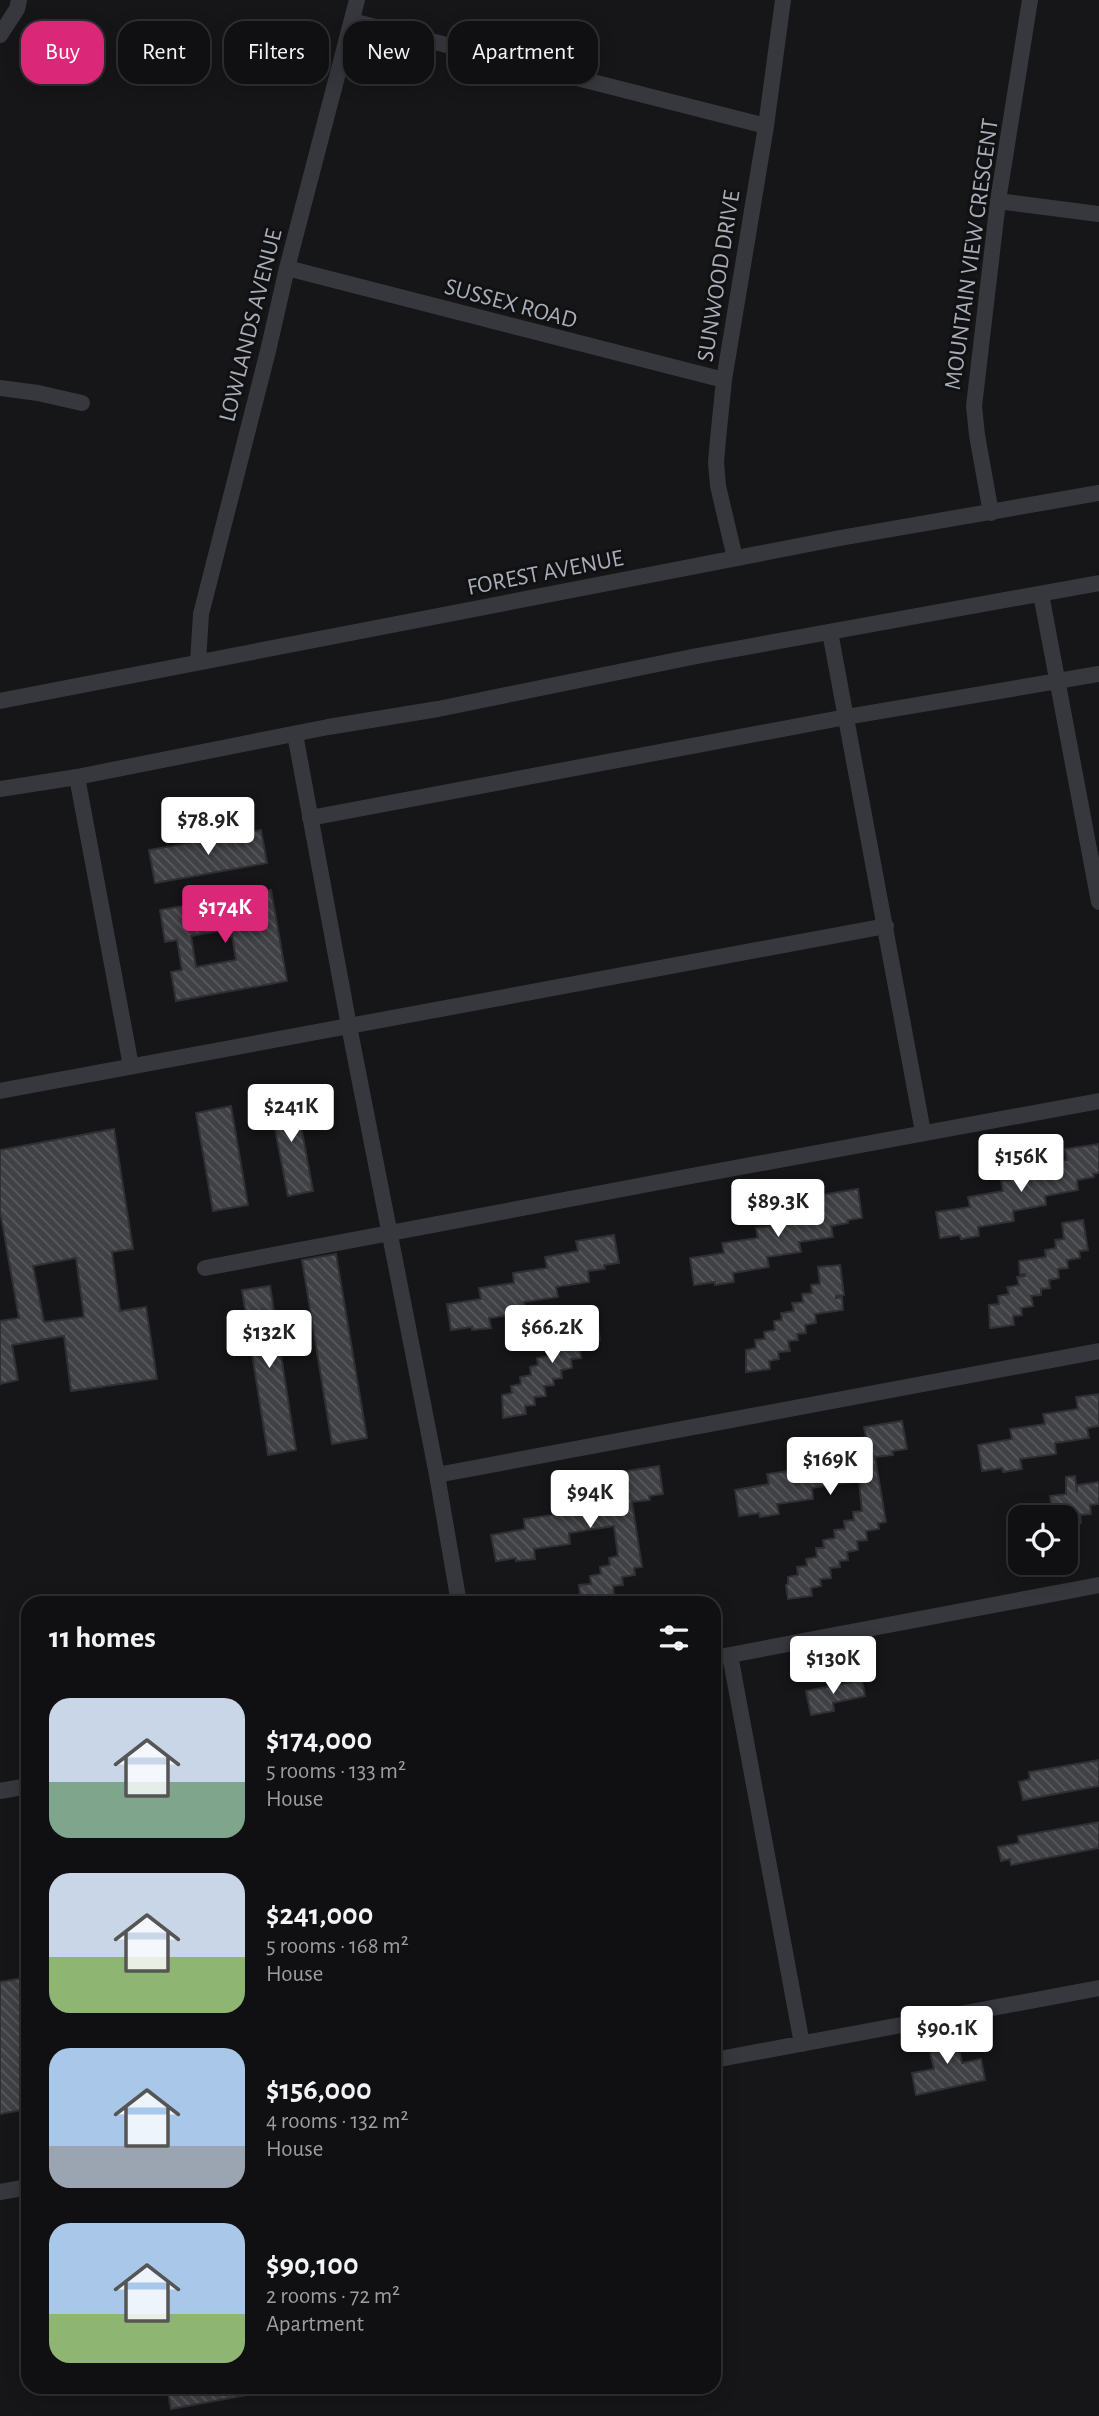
<!DOCTYPE html>
<meta charset="utf-8">
<style>
:root{--surface:#101012;--page:#19191b;--text:#f1f3f6;--muted:#9c9d9f;--line:#303032;--accent:#db2777}
body{margin:0;font-family:"Alegreya Sans",sans-serif;background:var(--page);color:var(--text);height:100vh;display:flex;flex-direction:column;font-size:26px;white-space:nowrap}
*{box-sizing:border-box;margin:0}
p{font-size:23px;color:var(--muted)}
.icon{flex:none;width:38px;height:38px;fill:none;stroke:currentColor;stroke-width:2;stroke-linecap:round;stroke-linejoin:round}
.map{position:relative;flex:1;overflow:hidden}
.sheet{position:absolute;left:21px;top:1596px;width:700px;height:798px;display:flex;flex-direction:column;background:var(--surface);border-radius:21px;box-shadow:0 4px 18px #0003,0 0 0 2px var(--line)}
.sheet>*{flex:none}
.top-card{position:absolute;left:21px;top:21px;width:700px;height:63px;display:flex;gap:14px}
.controls{position:absolute;left:1008px;top:1505px;display:grid;gap:14px}
.controls a{display:grid;place-items:center;width:70px;height:70px;border-radius:14px;background:var(--surface);box-shadow:0 4px 18px #0003,0 0 0 2px var(--line);font-size:35px}
.price{position:absolute;translate:-50% -60px;padding:0 16px;border-radius:7px;background:#fff;color:#222;font-size:23px;line-height:46px;filter:drop-shadow(0 2px 4px #0008)}
.price::after{content:'';position:absolute;left:50%;top:42px;width:21px;height:16px;margin-left:-10px;background:inherit;clip-path:polygon(0 0,100% 0,50% 100%)}
.price.selected{background:var(--accent);color:#fff}
ul{padding:0;list-style:none}
li{display:flex;align-items:center;gap:21px;height:175px;padding:0 28px}
li span{display:grid;place-items:center;flex:none;width:196px;height:140px;border-radius:21px;color:#555}
li>.icon{margin-inline-start:auto}
span .icon{width:84px;height:84px;fill:#fffc;stroke-width:1}
li b{font-size:30px}
h2{display:flex;justify-content:space-between;align-items:center;height:84px;padding:0 28px;font-size:30px}
.pill{padding:0 24px;border-radius:21px;background:var(--surface);box-shadow:0 4px 18px #0003,0 0 0 2px var(--line);font-size:24px;line-height:63px}
.pill.selected{background:var(--accent);color:#fff}
.map>svg:first-child{display:block}
.building{fill:url(#building-back-hatch);stroke:#303034;stroke-width:2;fill-rule:evenodd}
.lines{fill:none;stroke-linecap:round;stroke-linejoin:round}
.street{stroke:#37383d;stroke-width:16}
.labels{text-anchor:middle;stroke-width:6;stroke-linejoin:round;paint-order:stroke}
.street-label{font-size:24px;fill:#a8adb8;stroke:#111113}
</style>
<div class="map">
<svg width="1099" height="2416" viewBox="0 0 1099 2416">
<defs>
<pattern id="building-back-hatch" width="6" height="6" patternUnits="userSpaceOnUse" patternTransform="scale(1.75)"><rect width="6" height="6" fill="#404145"/><path d="M-1 5l2 2M0 0l6 6M5-1l2 2" fill="none" stroke="#595a5e"/></pattern>
</defs>
<rect width="100%" height="100%" fill="#161618"/>
<path class="building" d="M261 830 267 863 155 883 149 850Z
M271 890 287 981 176 1001 171 972 182 970 177 940 165 942 160 910ZM231 929 236 960 196 967 191 936Z
M295 1093 313 1191 288 1196 269 1098Z
M231 1106 248 1205 213 1211 196 1113Z
M114 1129 133 1249 112 1252 120 1311 146 1307 157 1379 71 1391 64 1336 12 1345 18 1380 0 1384V1321L19 1318 0 1211V1150ZM76 1258 84 1317 44 1322 33 1266Z
M1099 1144V1173L1093 1174 1094 1177 1077 1180 1078 1190 1045 1196 1046 1205 1013 1211 1014 1221 978 1227 979 1236 961 1239 960 1235 940 1238 936 1212 970 1207 968 1197 1003 1191 1001 1181 1036 1176 1034 1165 1067 1160 1065 1149Z
M858 1189 862 1218 848 1220V1223L831 1226 833 1237 799 1242 801 1252 767 1257 769 1267 733 1273 734 1282 715 1285V1282L694 1285 690 1258 724 1253 722 1243 758 1238 756 1228 790 1223 788 1211 821 1206 820 1195Z
M1083 1220 1088 1250 1079 1251 1080 1258 1067 1260 1068 1268 1058 1269 1059 1278 1049 1280 1050 1288 1041 1289V1295L1031 1296 1033 1306 1021 1308 1022 1315 1013 1316 1014 1325 990 1328 989 1305 999 1304 998 1296 1009 1294 1007 1287 1019 1285 1017 1277 1025 1276V1274H1020L1019 1261 1046 1257 1045 1250 1056 1248 1055 1240 1064 1239 1062 1223Z
M614 1235 619 1263 604 1265 605 1269 588 1271 589 1282 556 1287 558 1297 524 1302 526 1313 489 1318 491 1328 472 1330V1327L451 1330 447 1304 481 1299 479 1288 514 1283 513 1273 547 1268 545 1257 578 1251 576 1241Z
M336 1254 367 1438 332 1444 302 1260Z
M840 1265 844 1295 836 1296V1298L842 1297 843 1310 815 1314 816 1323 805 1325 806 1333 797 1334 798 1340 788 1341 790 1351 778 1352 779 1359 769 1361 770 1369 746 1372V1350L756 1348 755 1340 765 1339 764 1332 775 1330 774 1321 782 1320 781 1313 794 1311 792 1303 803 1302 802 1294 812 1293 811 1285 820 1284 818 1267Z
M270 1286 296 1450 268 1455 242 1290Z
M596 1310 600 1340 592 1341 593 1348 580 1349 581 1358 571 1359 572 1368 561 1370 562 1378 553 1379 554 1385 544 1386 546 1396 534 1397 535 1405 525 1406 526 1414 503 1418 502 1395 512 1393 511 1386 521 1384 520 1377 531 1375 530 1367 538 1365 537 1358 550 1356 549 1348 559 1347 558 1339 569 1338 567 1330 577 1329 575 1312Z
M1099 1394V1426L1087 1428 1089 1438 1055 1443 1056 1454 1020 1459 1022 1469 1003 1472 1002 1468 982 1471 978 1445 1012 1439 1010 1429 1045 1424 1043 1414 1078 1409 1076 1397Z
M902 1421 907 1449 892 1451 893 1455 875 1457 886 1522 878 1523 879 1529 866 1531 867 1540 857 1541 858 1550 847 1552 848 1560 839 1561 840 1567 830 1568 831 1578 820 1579 821 1586 811 1588 812 1596 788 1599 786 1585 788 1584V1577L798 1575 797 1567 807 1566 806 1559 817 1557 816 1548H824L823 1540 835 1538 834 1530 845 1529 844 1521 854 1520 853 1512 862 1511 859 1481 812 1488 813 1499 777 1504 779 1514 760 1517 759 1513 739 1516 735 1490 769 1484 767 1474 802 1469 800 1459 834 1454 833 1442 866 1437 864 1427Z
M659 1466 663 1494 649 1496 650 1500 632 1502 642 1567 634 1568 635 1575 622 1577 623 1585 613 1586 614 1596 603 1597 604 1603H581L579 1585 591 1584 590 1576 601 1574 600 1567 610 1565 609 1558 618 1556 614 1526 569 1533 570 1544 534 1549 535 1559 516 1561V1558L496 1561 491 1535 525 1529 524 1519 559 1514 557 1504 591 1499 589 1488 623 1482 621 1472Z
M1075 1476 1077 1492V1485L1099 1482V1504L1090 1505 1091 1514 1080 1515 1081 1523 1066 1525V1517H1058L1057 1509H1052L1050 1496 1066 1494V1477Z
M862 1680 865 1696 833 1703 834 1711 811 1715 806 1691Z
M1099 1760V1786L1023 1800 1019 1782 1030 1779 1029 1772Z
M1099 1822V1848L1011 1865 1010 1859 1001 1861 998 1847 1019 1843 1018 1836Z
M28 1977V2109L0 2114V1982Z
M955 2029 962 2063 981 2059 985 2080 916 2095 912 2073 934 2069 926 2036Z
M179 2387H253V2394L171 2409 168 2393 179 2391Z"/>
<g class="lines">
<path class="street" d="M352 21 766 126
M0 35 17 9 19 0
M998 201 1099 214
M287 268 724 380
M0 388 38 393 82 403
M991 513 977 435 974 406 998 201 1030 0
M735 558 718 486 716 462 718 439 724 380 766 126 783 0
M1041 594 1099 902
M830 632 923 1132
M198 662 201 614 268 351 287 268 357 0
M0 701 840 538 1099 493
M295 734 349 1026 437 1475 459 1603
M77 777 131 1066
M0 789 77 777 328 727 438 709 697 656 1099 583
M310 818 846 717 1099 674
M0 1091 886 926
M205 1268 686 1177 1099 1101
M437 1475 1099 1351
M730 1655 802 2044
M714 1658 1099 1585
M0 1791 28 1786
M714 2060 1099 1988
M0 2192 28 2187"/>
</g>
<g class="labels">
<g class="street-label">
<text transform="translate(971 254) rotate(-82)" y="8">MOUNTAIN VIEW CRESCENT</text>
<text transform="translate(718 276) rotate(-81)" y="8">SUNWOOD DRIVE</text>
<text transform="translate(511 303) rotate(15)" y="8">SUSSEX ROAD</text>
<text transform="translate(250 325) rotate(-76)" y="8">LOWLANDS AVENUE</text>
<text transform="translate(545 572) rotate(-11)" y="8">FOREST AVENUE</text>
</g>
</g>
</svg>
<div class="controls">
<a><svg class="icon" aria-label="locate" viewBox="0 0 24 24"><circle cx="12" cy="12" r="6"/><path d="M12 2v4M12 18v4M2 12h4M18 12h4"/></svg></a>
</div>
<b class="price" style="left:208px;top:857px">$78.9K</b>
<b class="price selected" style="left:225px;top:945px">$174K</b>
<b class="price" style="left:291px;top:1144px">$241K</b>
<b class="price" style="left:1021px;top:1194px">$156K</b>
<b class="price" style="left:778px;top:1239px">$89.3K</b>
<b class="price" style="left:552px;top:1365px">$66.2K</b>
<b class="price" style="left:269px;top:1370px">$132K</b>
<b class="price" style="left:830px;top:1497px">$169K</b>
<b class="price" style="left:590px;top:1530px">$94K</b>
<b class="price" style="left:833px;top:1696px">$130K</b>
<b class="price" style="left:947px;top:2066px">$90.1K</b>
<div class="top-card">
<a class="pill selected">Buy</a>
<a class="pill">Rent</a>
<a class="pill">Filters</a>
<a class="pill">New</a>
<a class="pill">Apartment</a>
</div>
<section class="sheet">
<h2>11 homes<svg class="icon" aria-label="filters" viewBox="0 0 24 24"><path d="M4 7h16M4 17h16"/><circle cx="9" cy="7" r="2"/><circle cx="15" cy="17" r="2"/></svg></h2>
<ul>
<li><span style="background:linear-gradient(#c9d6e8 60%,#7fa58c 0)"><svg class="icon" aria-label="home" viewBox="0 0 24 24"><path d="M3 11l9-7 9 7M6 9v11h12V9"/></svg></span><div><b>$174,000</b><p>5 rooms · 133 m²</p><p>House</p></div></li>
<li><span style="background:linear-gradient(#c9d6e8 60%,#8fb573 0)"><svg class="icon" aria-label="home" viewBox="0 0 24 24"><path d="M3 11l9-7 9 7M6 9v11h12V9"/></svg></span><div><b>$241,000</b><p>5 rooms · 168 m²</p><p>House</p></div></li>
<li><span style="background:linear-gradient(#a9c7e8 70%,#9aa5b1 0)"><svg class="icon" aria-label="home" viewBox="0 0 24 24"><path d="M3 11l9-7 9 7M6 9v11h12V9"/></svg></span><div><b>$156,000</b><p>4 rooms · 132 m²</p><p>House</p></div></li>
<li><span style="background:linear-gradient(#a9c7e8 65%,#8fb573 0)"><svg class="icon" aria-label="home" viewBox="0 0 24 24"><path d="M3 11l9-7 9 7M6 9v11h12V9"/></svg></span><div><b>$90,100</b><p>2 rooms · 72 m²</p><p>Apartment</p></div></li>
</ul>
</section>
</div>
